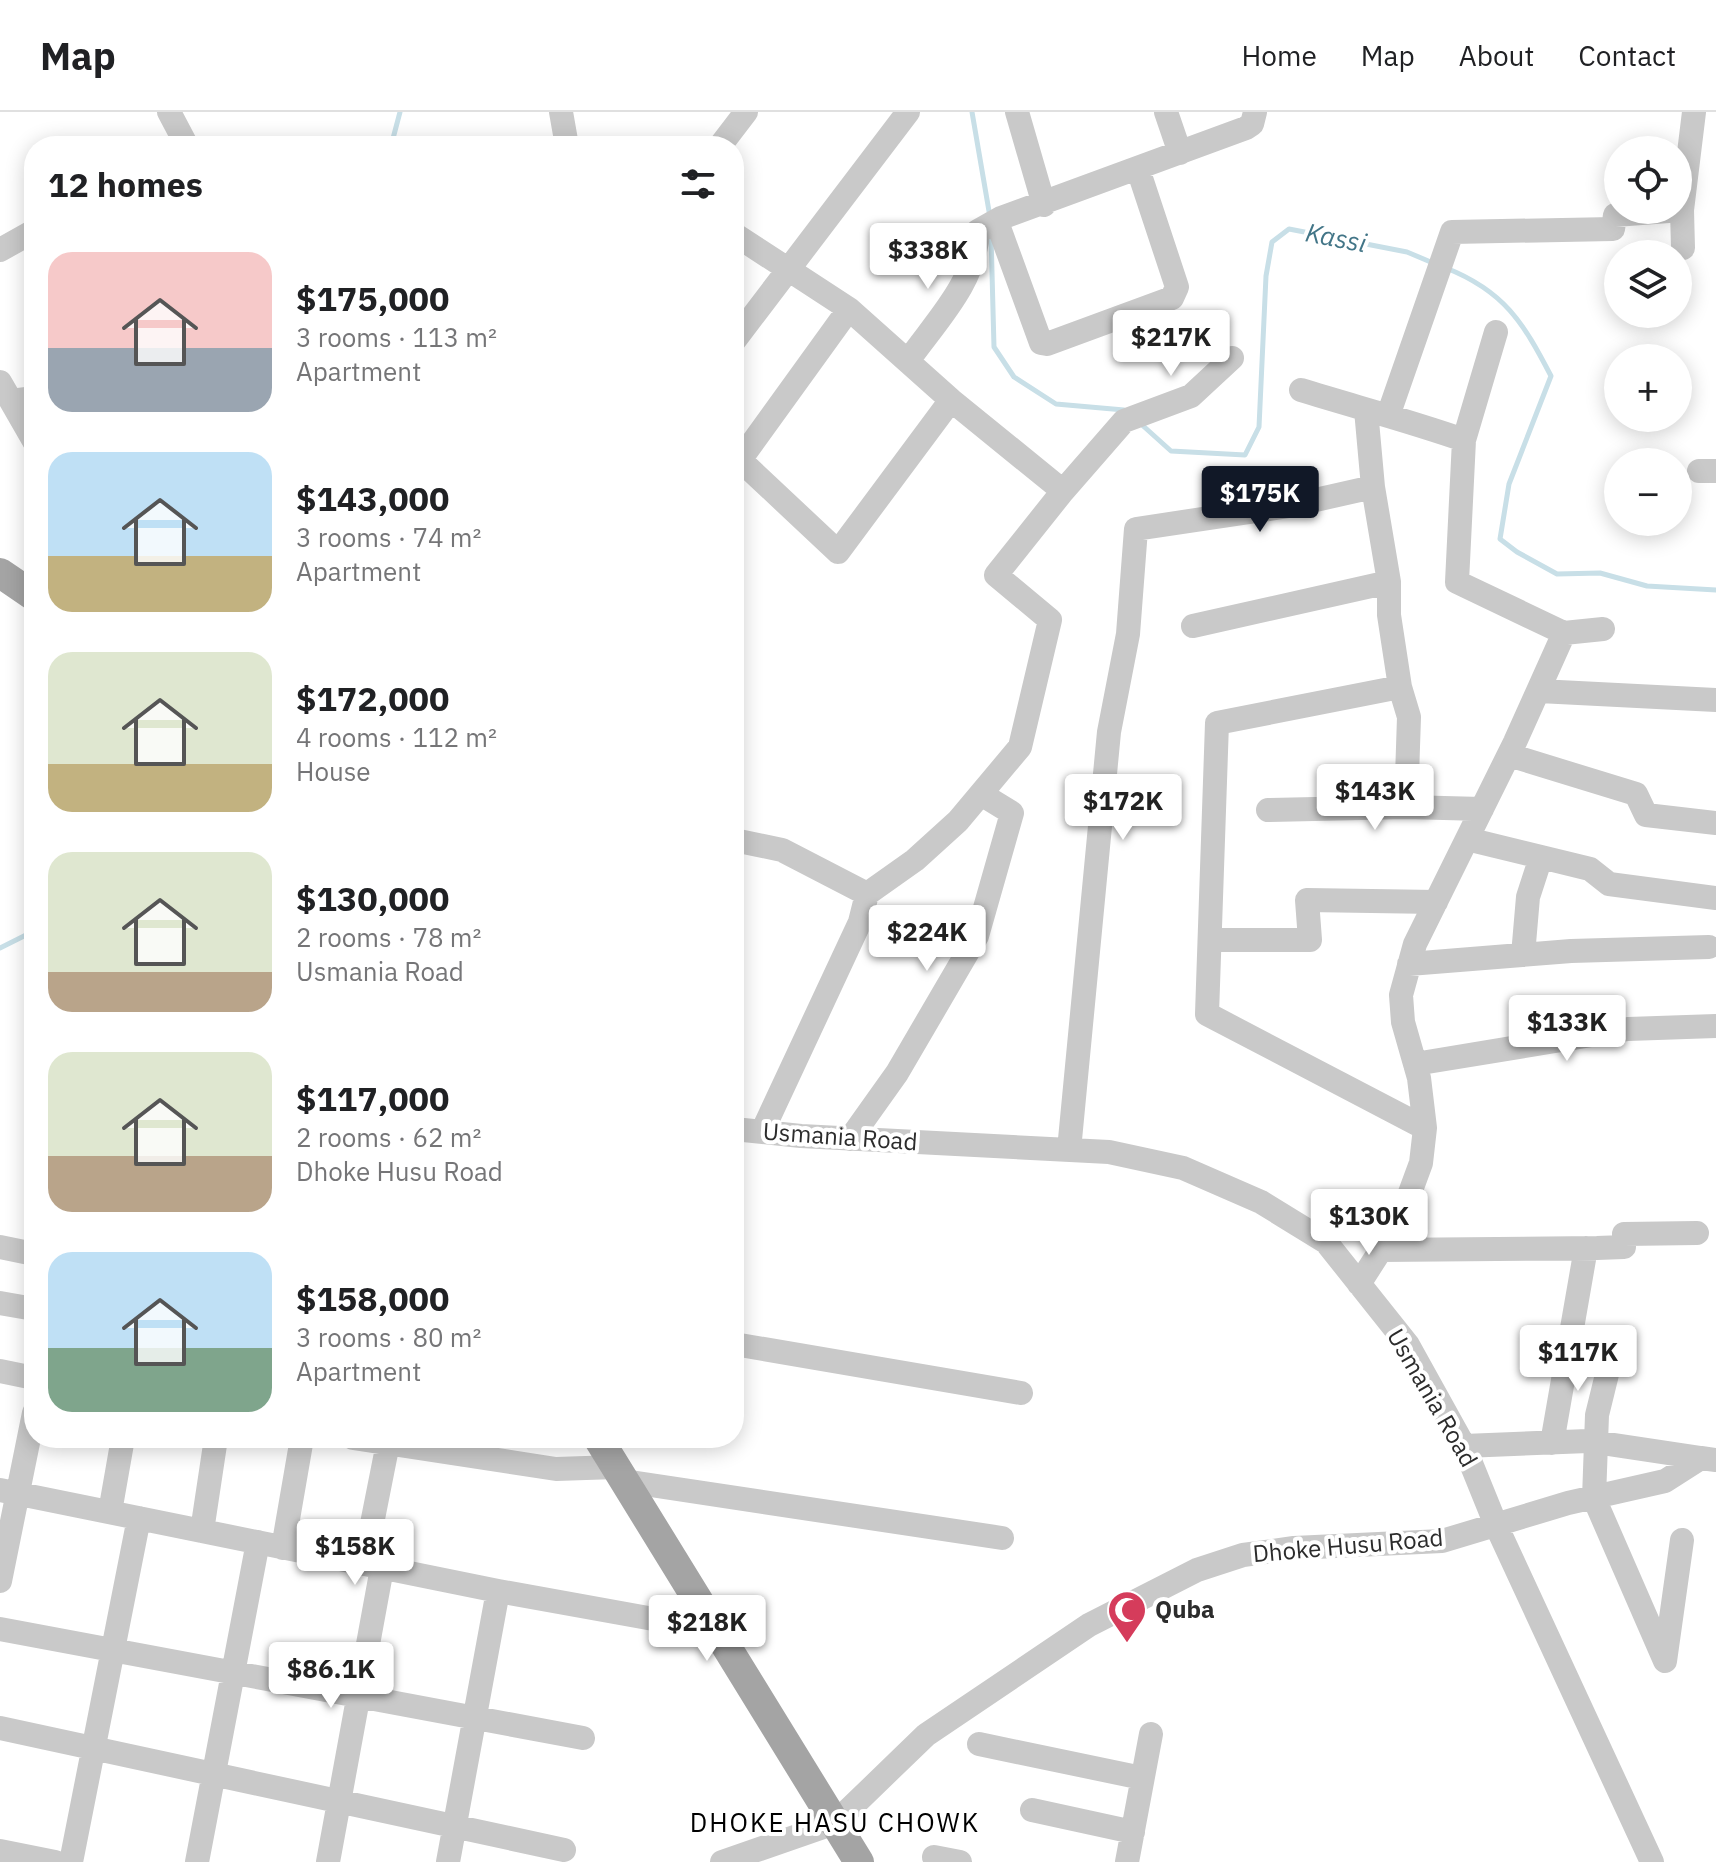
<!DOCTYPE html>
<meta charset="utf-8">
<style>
:root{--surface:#fff;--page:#f6f6f6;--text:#202124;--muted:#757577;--line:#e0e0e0;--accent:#111827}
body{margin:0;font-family:"IBM Plex Sans",sans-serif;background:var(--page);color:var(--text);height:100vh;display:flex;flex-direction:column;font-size:30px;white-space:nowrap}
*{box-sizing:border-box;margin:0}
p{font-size:26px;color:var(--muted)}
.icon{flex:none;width:44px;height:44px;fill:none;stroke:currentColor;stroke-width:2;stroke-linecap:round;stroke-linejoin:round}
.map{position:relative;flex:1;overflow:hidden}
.details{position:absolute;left:24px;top:24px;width:720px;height:1312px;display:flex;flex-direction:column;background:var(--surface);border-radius:32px;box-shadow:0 4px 20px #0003}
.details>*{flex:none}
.buttons{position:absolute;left:1604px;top:24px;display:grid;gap:16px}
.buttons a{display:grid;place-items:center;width:88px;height:88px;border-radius:50%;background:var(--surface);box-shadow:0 4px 20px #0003;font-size:40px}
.price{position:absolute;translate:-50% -68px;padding:0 18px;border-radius:8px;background:#fff;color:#222;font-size:26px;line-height:52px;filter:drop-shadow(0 2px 4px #0008)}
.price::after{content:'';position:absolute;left:50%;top:48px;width:24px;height:18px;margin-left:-12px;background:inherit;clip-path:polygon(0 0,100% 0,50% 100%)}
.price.selected{background:var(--accent);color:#fff}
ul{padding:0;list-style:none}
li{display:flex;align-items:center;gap:24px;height:200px;padding:0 24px}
li span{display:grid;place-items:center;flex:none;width:224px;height:160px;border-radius:24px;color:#555}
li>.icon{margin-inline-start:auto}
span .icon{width:96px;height:96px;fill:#fffc;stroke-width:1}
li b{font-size:34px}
h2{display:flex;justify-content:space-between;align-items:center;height:96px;padding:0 24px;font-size:34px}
header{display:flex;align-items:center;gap:48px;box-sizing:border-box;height:112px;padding:0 40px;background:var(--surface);border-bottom:2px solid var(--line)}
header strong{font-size:38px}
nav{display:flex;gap:44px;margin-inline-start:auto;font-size:28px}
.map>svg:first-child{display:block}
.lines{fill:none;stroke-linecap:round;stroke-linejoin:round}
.stream{stroke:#c8dfe7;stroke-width:5}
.minor{stroke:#c9c9c9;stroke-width:24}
.major{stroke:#a4a4a4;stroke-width:30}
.labels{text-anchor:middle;stroke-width:8;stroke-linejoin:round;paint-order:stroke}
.street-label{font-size:24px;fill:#2c2c2c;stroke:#fff}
.poi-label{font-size:24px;font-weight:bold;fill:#2c2c2c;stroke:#fff;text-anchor:start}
.water-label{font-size:26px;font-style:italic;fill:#427587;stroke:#fff}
.neighbourhood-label{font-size:26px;letter-spacing:2px;fill:#000;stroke:#fff}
</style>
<header>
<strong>Map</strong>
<nav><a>Home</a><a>Map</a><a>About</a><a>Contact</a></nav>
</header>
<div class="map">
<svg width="1716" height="1750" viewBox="0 0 1716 1750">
<rect width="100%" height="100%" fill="#fff"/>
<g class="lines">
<path class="stream" d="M972 0 990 105
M391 34 400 0
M991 123 994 235 1014 265 1056 292 1124 298
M1446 156C1504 179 1523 210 1551 264L1509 372 1500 427 1517 440 1557 462 1600 461 1647 474 1716 478
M1141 312 1171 339 1245 343 1259 315 1266 164 1272 130 1289 117 1407 140 1433 151
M0 836 34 819"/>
<path class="minor" d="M169 0 187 34
M561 0 567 34
M1017 0 1044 93
M1166 0 1180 41
M720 34 746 0
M997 110 1041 231 1047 232 1172 186 1177 175 1138 57
M734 122 849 197 951 288 838 440 740 348 849 197
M1683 136 1682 98 1694 0
M0 138 34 119
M1496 220 1464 328 1457 470 1564 521 1603 517
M734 229 908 0
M908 249C936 209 976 170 978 119L1001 106 1246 16 1252 12 1255 0
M0 270 11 289 34 286
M1301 278C1356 295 1410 309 1464 328
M951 288 1063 379
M11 289 34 329
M1366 298 1373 375 1389 470V503L1400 575 1409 605 1406 695
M1389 301 1452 120 1613 117 1615 103 1682 98
M1699 359H1716
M1193 514 1389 470
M1400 575 1217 611 1207 902 1425 1016
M1539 579 1716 588
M1509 643 1636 682 1646 703 1716 711
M1268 698 1406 695 1482 697
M1467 727 1590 757 1609 772 1716 786
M734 728 782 738 867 782 860 810 762 1020
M867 782 915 748 958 709 1020 635 1050 508 996 463 1063 379 1124 309 1191 284 1232 246
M1210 828H1310L1307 788 1436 790
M1523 843 1528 785 1541 745
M1409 852 1571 839 1709 835
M1415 952 1628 917 1716 914
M734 1017 801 1024 1109 1040 1183 1056 1261 1090 1326 1130 1408 1233 1464 1334 1496 1413 1652 1750
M850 1027 897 961 977 824 1012 701 981 682
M1069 1038 1109 620 1128 522 1136 417 1289 394 1373 375
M0 1135 34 1142
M1381 1138 1597 1136 1624 1135V1122L1697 1121
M1359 1172 1400 1108 1421 1051 1425 1016 1419 966 1403 910 1401 883 1415 832 1515 630 1564 521
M0 1191 34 1197
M734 1232 1021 1281
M1613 1238 1597 1303 1594 1386 1665 1549 1682 1428
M0 1259 34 1266
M353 1326 556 1357 616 1355
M1552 1331 1586 1136
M1464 1334 1588 1329 1701 1346
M624 1369 1002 1426
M0 1378 498 1479 720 1519
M110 1400 123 1326
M202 1419 216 1326
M283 1436 302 1326
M364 1452 389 1326
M0 1469 34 1301
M0 1517 583 1626
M0 1616 564 1738
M979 1632 1142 1666
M1032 1698 1133 1720
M0 1739 55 1750
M934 1745 960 1750
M71 1750 139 1406
M197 1750 258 1430
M328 1750 382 1456
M448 1750 498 1479
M722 1750 835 1711 926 1623 1089 1513 1197 1458 1243 1443 1294 1436 1442 1429 1568 1391 1665 1369 1701 1346 1716 1348
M1127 1750 1151 1622"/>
<path class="major" d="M0 461 34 484
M598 1326 859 1750"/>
</g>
<defs>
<symbol id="mosque-pin" viewBox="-11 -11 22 30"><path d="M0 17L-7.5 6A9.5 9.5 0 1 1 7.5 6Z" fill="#d53c5b" stroke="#fff"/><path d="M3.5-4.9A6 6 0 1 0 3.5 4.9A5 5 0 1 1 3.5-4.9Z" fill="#fff"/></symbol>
</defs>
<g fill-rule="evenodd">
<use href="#mosque-pin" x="1105" y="1476" width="44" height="60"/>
</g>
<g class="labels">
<g class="street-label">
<text transform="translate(840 1025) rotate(4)" y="8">Usmania Road</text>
<text transform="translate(1432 1286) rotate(60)" y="8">Usmania Road</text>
<text transform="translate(1348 1434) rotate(-5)" y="8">Dhoke Husu Road</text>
</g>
<g class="poi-label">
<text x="1155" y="1506">Quba</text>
</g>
<g class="water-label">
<text transform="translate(1336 126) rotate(11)" y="9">Kassi</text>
</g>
<g class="neighbourhood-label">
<text x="835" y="1720">DHOKE HASU CHOWK</text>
</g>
</g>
</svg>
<div class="buttons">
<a><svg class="icon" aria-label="locate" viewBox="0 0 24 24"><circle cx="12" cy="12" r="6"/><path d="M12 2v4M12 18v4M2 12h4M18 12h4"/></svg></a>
<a><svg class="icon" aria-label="layers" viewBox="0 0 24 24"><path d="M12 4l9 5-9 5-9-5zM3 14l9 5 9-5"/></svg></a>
<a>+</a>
<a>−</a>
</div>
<b class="price" style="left:928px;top:179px">$338K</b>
<b class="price" style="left:1171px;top:266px">$217K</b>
<b class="price selected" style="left:1260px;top:422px">$175K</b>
<b class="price" style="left:1375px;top:720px">$143K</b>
<b class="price" style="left:1123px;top:730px">$172K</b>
<b class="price" style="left:927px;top:861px">$224K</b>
<b class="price" style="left:1567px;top:951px">$133K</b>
<b class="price" style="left:1369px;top:1145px">$130K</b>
<b class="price" style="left:1578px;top:1281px">$117K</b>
<b class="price" style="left:355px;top:1475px">$158K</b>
<b class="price" style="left:707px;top:1551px">$218K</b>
<b class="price" style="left:331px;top:1598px">$86.1K</b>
<section class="details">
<h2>12 homes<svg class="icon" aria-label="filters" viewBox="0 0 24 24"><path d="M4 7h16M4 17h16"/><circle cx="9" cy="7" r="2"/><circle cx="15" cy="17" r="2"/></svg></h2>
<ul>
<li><span style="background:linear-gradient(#f6c9c9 60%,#9aa5b1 0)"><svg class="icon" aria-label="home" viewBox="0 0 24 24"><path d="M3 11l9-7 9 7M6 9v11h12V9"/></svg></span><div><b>$175,000</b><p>3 rooms · 113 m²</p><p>Apartment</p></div></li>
<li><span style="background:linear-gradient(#bfe0f5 65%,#c2b280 0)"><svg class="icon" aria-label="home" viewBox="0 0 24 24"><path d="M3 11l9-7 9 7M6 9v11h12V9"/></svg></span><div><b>$143,000</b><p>3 rooms · 74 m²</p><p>Apartment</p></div></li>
<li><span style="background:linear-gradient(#dfe7d0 70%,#c2b280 0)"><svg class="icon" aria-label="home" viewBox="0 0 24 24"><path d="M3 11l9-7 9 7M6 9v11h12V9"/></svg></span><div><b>$172,000</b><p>4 rooms · 112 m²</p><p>House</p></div></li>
<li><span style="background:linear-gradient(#dfe7d0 75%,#b9a48a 0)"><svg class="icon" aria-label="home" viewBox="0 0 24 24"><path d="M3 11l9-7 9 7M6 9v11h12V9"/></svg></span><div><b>$130,000</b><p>2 rooms · 78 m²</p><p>Usmania Road</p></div></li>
<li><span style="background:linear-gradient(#dfe7d0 65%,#b9a48a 0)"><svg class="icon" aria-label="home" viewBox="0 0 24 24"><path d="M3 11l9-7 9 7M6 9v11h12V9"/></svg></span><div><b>$117,000</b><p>2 rooms · 62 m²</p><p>Dhoke Husu Road</p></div></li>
<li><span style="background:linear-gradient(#bfe0f5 60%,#7fa58c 0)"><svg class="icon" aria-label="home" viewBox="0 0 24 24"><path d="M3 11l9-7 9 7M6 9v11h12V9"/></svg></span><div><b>$158,000</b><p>3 rooms · 80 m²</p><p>Apartment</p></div></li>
</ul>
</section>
</div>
